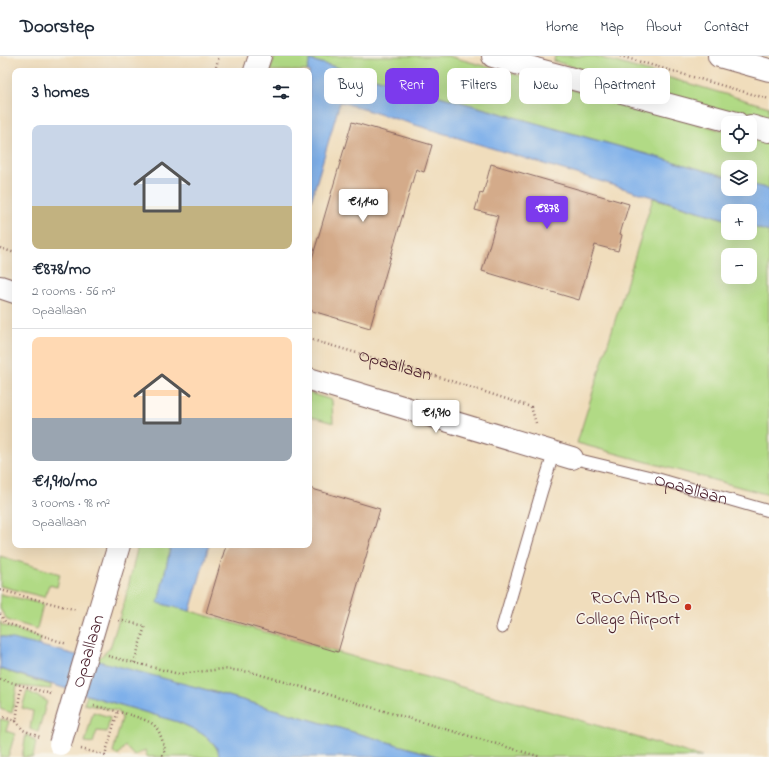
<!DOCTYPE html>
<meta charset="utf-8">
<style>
:root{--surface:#fff;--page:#f6f6f7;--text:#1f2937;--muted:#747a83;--line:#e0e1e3;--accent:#7c3aed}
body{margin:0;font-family:"Indie Flower",sans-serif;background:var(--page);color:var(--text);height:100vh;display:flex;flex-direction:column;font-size:15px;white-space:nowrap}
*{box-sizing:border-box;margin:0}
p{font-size:13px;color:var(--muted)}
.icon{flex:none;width:22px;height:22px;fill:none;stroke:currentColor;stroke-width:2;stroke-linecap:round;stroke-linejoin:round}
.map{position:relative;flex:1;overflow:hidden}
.details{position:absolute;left:12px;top:12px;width:300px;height:480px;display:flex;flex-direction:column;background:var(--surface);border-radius:8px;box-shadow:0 4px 16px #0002}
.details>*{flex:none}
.guide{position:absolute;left:324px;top:12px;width:380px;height:36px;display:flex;gap:8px}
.fabs{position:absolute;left:721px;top:60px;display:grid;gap:8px}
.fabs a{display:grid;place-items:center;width:36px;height:36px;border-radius:8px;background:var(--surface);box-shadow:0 4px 16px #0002;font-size:20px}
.price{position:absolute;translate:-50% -34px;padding:0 9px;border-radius:4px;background:#fff;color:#222;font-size:13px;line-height:26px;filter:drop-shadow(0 1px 2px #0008)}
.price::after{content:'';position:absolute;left:50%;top:24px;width:12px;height:9px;margin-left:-6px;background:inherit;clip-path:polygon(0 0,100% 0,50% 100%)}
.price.selected{background:var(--accent);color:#fff}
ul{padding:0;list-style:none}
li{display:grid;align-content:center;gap:8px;height:212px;padding:0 20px}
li+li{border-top:1px solid var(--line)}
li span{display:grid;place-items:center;height:124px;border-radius:8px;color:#555}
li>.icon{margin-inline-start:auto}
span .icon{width:72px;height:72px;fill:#fffc;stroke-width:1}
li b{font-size:17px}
h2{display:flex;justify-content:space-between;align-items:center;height:48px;padding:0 20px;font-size:17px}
.chip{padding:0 14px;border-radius:8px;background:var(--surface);box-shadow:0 4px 16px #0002;font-size:14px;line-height:36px}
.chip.selected{background:var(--accent);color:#fff}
header{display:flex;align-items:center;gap:24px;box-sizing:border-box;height:56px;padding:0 20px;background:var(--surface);border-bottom:1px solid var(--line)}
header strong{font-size:19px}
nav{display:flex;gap:22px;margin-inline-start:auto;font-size:14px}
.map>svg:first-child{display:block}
.green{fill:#b1da85;stroke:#7e7c58;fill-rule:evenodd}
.water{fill:#7fb0ea;stroke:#64688a}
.building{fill:#d4ab8a}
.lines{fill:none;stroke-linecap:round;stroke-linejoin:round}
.service-casing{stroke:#84625e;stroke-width:13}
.minor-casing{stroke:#84625e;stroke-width:24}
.path{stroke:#84625e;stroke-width:2.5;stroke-dasharray:1 3;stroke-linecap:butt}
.service{stroke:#fff;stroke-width:11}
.minor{stroke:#fff;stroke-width:22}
.minor-bridge-casing{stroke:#84625e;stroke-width:24;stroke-linecap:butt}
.minor-bridge{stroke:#fff;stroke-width:22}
.poi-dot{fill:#c8321e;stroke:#f7f3e8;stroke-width:1.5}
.labels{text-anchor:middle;stroke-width:3.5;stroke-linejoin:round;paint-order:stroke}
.street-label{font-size:18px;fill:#4a1f2b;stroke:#f7f3e8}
.poi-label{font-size:18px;fill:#4a1f2b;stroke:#f7f3e8;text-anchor:end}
</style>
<header>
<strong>Doorstep</strong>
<nav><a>Home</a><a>Map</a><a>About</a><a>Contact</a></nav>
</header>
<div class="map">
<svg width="769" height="701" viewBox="0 0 769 701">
<rect width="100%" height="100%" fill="#f7f3e8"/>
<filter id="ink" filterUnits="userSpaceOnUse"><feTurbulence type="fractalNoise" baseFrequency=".025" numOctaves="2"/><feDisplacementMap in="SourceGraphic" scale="8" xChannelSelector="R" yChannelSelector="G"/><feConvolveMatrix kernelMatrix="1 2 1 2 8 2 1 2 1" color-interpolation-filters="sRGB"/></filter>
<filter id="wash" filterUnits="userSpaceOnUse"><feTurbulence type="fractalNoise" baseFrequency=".012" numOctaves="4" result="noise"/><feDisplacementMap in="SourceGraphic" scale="16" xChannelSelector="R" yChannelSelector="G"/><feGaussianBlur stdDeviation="0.9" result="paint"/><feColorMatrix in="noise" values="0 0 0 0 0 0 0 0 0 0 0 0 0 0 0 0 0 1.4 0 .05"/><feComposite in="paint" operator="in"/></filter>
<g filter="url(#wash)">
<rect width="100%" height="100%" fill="#f0ddbc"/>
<path class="green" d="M275 0H448L728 76V89H750V82L769 87V133L750 128V111H728V121L311 4 307 15H270Z
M555 0H595L769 51V68L725 58 554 5Z
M653 142 728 164V177H750V170L769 176V439L577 387ZM728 199H750V221H728Z
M309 337 332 344 333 367 309 360Z
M138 489H171L158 547 190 555 576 663 702 701H440L211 635 96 605 110 592 125 544Z
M0 500 60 518 57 531 49 529 44 541 0 530Z
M0 538 43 548 37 573 7 564 0 553Z
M0 565 2 569 40 582 38 590 0 580Z
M0 613 51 629V633L17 630 12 657 0 653Z
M27 635 47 645 38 676 30 673 33 655 22 652Z
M87 639 178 666 200 676 213 687 219 696V701H147L145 694 134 700 125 690 118 699 113 696 122 662 118 655 84 648Z
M93 656 110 661 107 676 97 675 93 687 85 686Z
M0 663 9 665 6 675 15 678 8 701H0Z
M26 678 36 686 33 701H22Z"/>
<path class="water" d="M310 4 728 121V133H750V128L769 133V176L750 170V155H728V164L340 46 309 152V15H307Z
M171 489H209L190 555 158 547Z
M0 580 61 595 211 635 440 701H219C219 683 192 672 178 666L0 613Z"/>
<g id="blocks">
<path class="building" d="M352 66 432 89 424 116 416 113 370 272 309 254V213Z
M491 108 629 148 620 178 622 179 618 195 595 189 579 244 482 215 498 160 475 154 480 137 483 138Z
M309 432 380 453 338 596 206 557 226 489H309Z"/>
</g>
</g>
<g filter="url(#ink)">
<use href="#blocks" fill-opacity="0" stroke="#84625e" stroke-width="1"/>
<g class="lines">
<defs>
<g id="service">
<path id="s2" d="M572 402 655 422 769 455"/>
<path d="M502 572 542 434 554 396"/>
</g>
<path id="minor" d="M493 0 536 13 737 67
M719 0 769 14
M255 15 260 0
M750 70 769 75
M0 231 15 236
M309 323 572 402
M98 559 119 489"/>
</defs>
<use href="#service" class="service-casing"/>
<use href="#minor" class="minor-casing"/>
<g class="path">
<path d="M620 0 769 43"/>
<path d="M215 15 219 0"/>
<path d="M0 192 15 197"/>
<path id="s1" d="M309 283 439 321 531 351 536 367"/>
<path d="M0 534 77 554"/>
<path d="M0 558 6 567 67 588"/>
<path d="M119 564 145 570 134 607"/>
<path d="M108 600 179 618 223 613 251 616 541 701"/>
<path d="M0 623 51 638"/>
<path d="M94 650C105 652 147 662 154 669 160 675 163 686 165 694L161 701"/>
<path d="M0 660 16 665 21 630"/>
<path d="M16 665 23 674 40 681"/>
<path d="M81 693 105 699 118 655"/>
</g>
<use href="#service" class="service"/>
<use href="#minor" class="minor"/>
<defs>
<g id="minor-bridge">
<path id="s3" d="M60 688 98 559"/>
</g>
</defs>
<use href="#minor-bridge" class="minor-bridge-casing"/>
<use href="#minor-bridge" class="minor-bridge"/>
</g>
</g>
<circle class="poi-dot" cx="688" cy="551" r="4"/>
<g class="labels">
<g class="street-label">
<text dy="6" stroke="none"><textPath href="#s1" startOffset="90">Opaallaan</textPath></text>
<text dy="6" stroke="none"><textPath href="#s2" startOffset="123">Opaallaan</textPath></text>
<text dy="6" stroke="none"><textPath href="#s3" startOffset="97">Opaallaan</textPath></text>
</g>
<g class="poi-label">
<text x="680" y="547">ROCvA MBO<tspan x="680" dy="21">College Airport</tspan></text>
</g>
</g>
</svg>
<div class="fabs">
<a><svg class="icon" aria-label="locate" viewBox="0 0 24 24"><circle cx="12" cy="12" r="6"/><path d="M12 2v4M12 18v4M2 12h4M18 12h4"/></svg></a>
<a><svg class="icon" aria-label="layers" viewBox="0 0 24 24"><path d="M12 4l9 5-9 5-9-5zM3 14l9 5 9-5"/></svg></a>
<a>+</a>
<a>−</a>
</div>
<b class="price" style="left:363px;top:167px">€1,140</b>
<b class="price selected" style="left:547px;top:174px">€878</b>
<b class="price" style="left:436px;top:378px">€1,910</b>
<div class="guide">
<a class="chip">Buy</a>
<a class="chip selected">Rent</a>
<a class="chip">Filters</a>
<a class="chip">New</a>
<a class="chip">Apartment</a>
</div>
<section class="details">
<h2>3 homes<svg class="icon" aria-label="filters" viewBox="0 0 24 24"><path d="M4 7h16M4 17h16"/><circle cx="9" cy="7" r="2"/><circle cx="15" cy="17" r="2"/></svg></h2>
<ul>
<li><span style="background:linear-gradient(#c9d6e8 65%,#c2b280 0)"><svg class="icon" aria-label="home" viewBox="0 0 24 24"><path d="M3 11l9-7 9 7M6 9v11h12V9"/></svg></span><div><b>€878/mo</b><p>2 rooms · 56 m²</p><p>Opaallaan</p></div></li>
<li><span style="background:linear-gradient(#ffd9b3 65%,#9aa5b1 0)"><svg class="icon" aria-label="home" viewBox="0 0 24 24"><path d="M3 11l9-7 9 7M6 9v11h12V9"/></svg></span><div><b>€1,910/mo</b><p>3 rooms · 98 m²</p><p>Opaallaan</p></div></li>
</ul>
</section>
</div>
